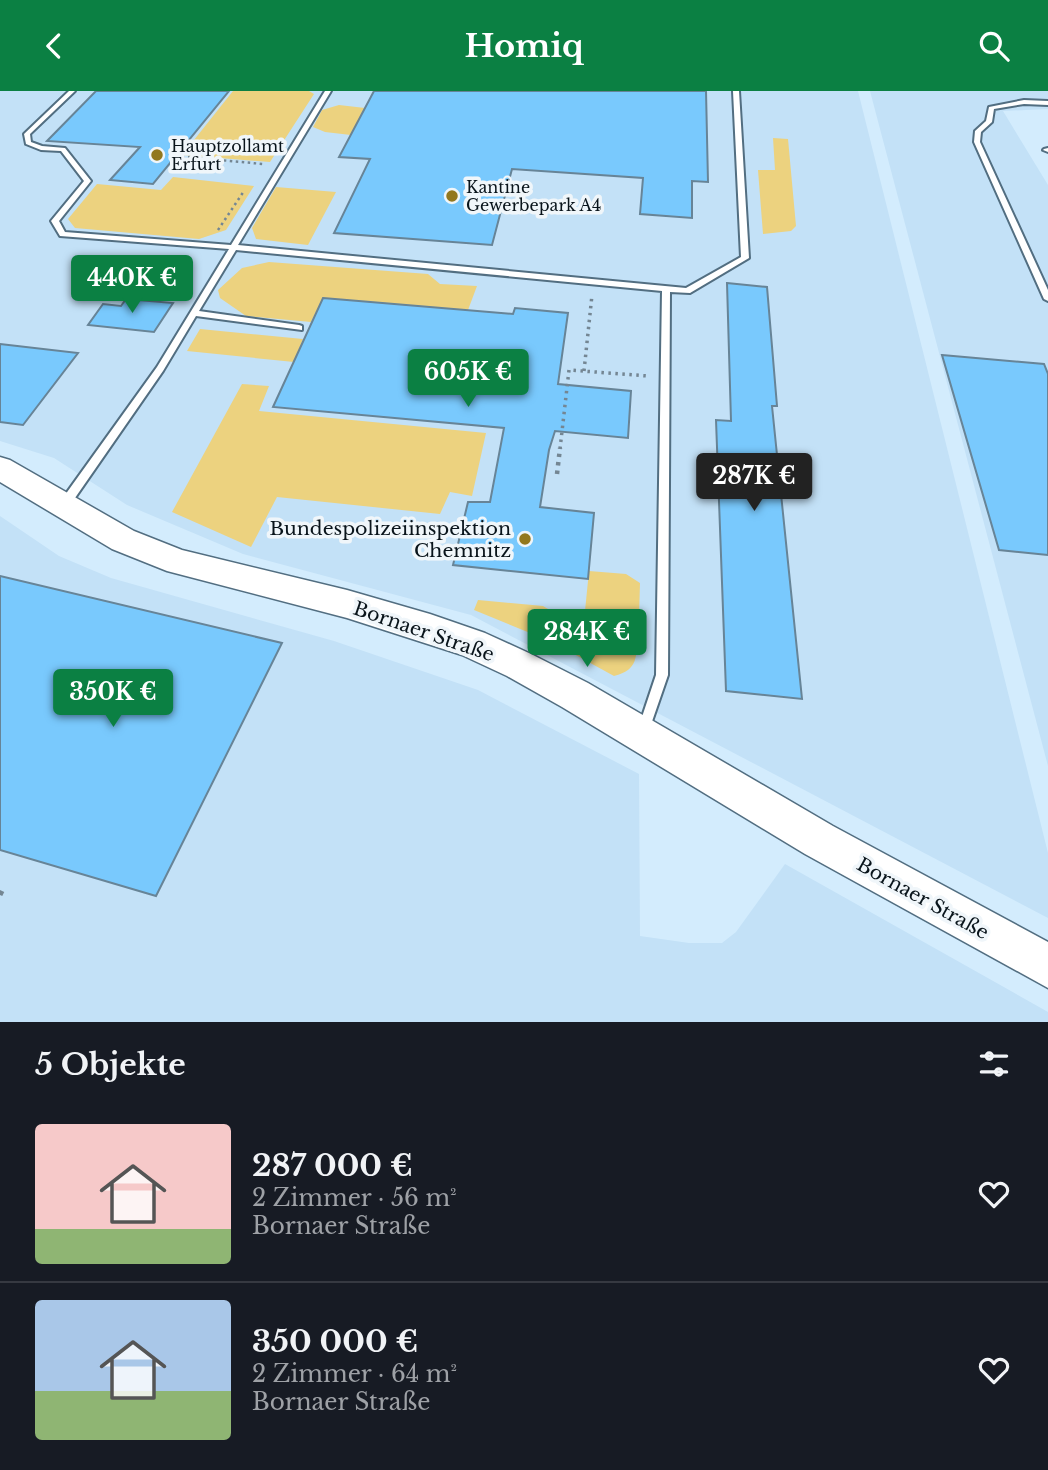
<!DOCTYPE html>
<html lang="de">
<meta charset="utf-8">
<style>
:root{--surface:#171b24;--page:#242831;--text:#f1f3f6;--muted:#9ea1a6;--line:#363941;--accent:#0b8043}
body{margin:0;font-family:"Libre Baskerville",serif;background:var(--page);color:var(--text);height:100vh;display:flex;flex-direction:column;font-size:26px;white-space:nowrap}
*{box-sizing:border-box;margin:0}
p{font-size:23px;color:var(--muted)}
.icon{flex:none;width:38px;height:38px;fill:none;stroke:currentColor;stroke-width:2;stroke-linecap:round;stroke-linejoin:round}
.map{position:relative;height:931px;overflow:hidden}
.sheet{display:flex;flex-direction:column;background:var(--surface);flex:1}
.sheet>*{flex:none}
.price{position:absolute;translate:-50% -60px;padding:0 16px;border-radius:7px;background:var(--accent);color:#fff;font-size:23px;line-height:46px;filter:drop-shadow(0 2px 4px #0008)}
.price::after{content:'';position:absolute;left:50%;top:42px;width:21px;height:16px;margin-left:-10px;background:inherit;clip-path:polygon(0 0,100% 0,50% 100%)}
.price.selected{background:#222;color:#fff}
ul{padding:0;list-style:none}
li{display:flex;align-items:center;gap:21px;height:175px;padding:0 35px}
li+li{border-top:2px solid var(--line)}
li span{display:grid;place-items:center;flex:none;width:196px;height:140px;border-radius:7px;color:#555}
li>.icon{margin-inline-start:auto}
span .icon{width:84px;height:84px;fill:#fffc;stroke-width:1}
li b{font-size:30px}
h2{display:flex;justify-content:space-between;align-items:center;height:84px;padding:0 35px;font-size:30px}
header{display:flex;justify-content:space-between;align-items:center;height:91px;padding:0 35px;background:var(--accent);color:#fff;font-size:32px;font-weight:700}
.map>svg:first-child{display:block}
.built{fill:#c3e1f7}
.green{fill:#ecd27f}
.building{fill:#79c9fd;stroke:#678497;stroke-width:2}
.lines{fill:none;stroke-linecap:round;stroke-linejoin:round}
.service-casing{stroke:#526e81;stroke-width:4}
.secondary-casing{stroke:#526e81;stroke-width:3}
.path-far3{stroke:#748693;stroke-width:2.5;stroke-dasharray:2.5 3.5;stroke-linecap:butt}
.path-far2{stroke:#748693;stroke-width:3.5;stroke-dasharray:2.5 4.5;stroke-linecap:butt}
.path-far1{stroke:#748693;stroke-width:4.5;stroke-dasharray:3.5 5;stroke-linecap:butt}
.path{stroke:#748693;stroke-width:5;stroke-dasharray:4.5 7;stroke-linecap:butt}
.service{fill:#fff;fill-rule:evenodd}
.secondary{fill:#fff;fill-rule:evenodd}
.poi-dot{fill:#92781e;stroke:#f0f6fa;stroke-width:2.5}
.labels{text-anchor:middle;stroke-width:7;stroke-linejoin:round;paint-order:stroke}
.far-poi-label{font-size:16px;fill:#09141b;stroke:#f0f6fa;text-anchor:start}
.poi-label{font-size:19px;fill:#09141b;stroke:#f0f6fa;text-anchor:end}
.street-label{font-size:19px;fill:#09141b;stroke:#f0f6fa}
</style>
<header><svg class="icon" aria-label="back" viewBox="0 0 24 24"><path d="M15 5l-7 7 7 7"/></svg>Homiq<svg class="icon" aria-label="search" viewBox="0 0 24 24"><circle cx="10" cy="10" r="6"/><path d="M15 15l6 6"/></svg></header>
<div class="map">
<svg width="1048" height="931" viewBox="0 0 1048 931">
<rect width="100%" height="100%" fill="#d3ecfd"/>
<path class="built" d="M0 0H858L1048 762V827L471 524 243 463 127 414 54 367 0 350Z
M870 0H1048V18L1003 20 1048 94V675Z
M0 425 59 465 111 487 334 550 478 599 639 683 640 845 689 852H722L736 841 785 773 1048 921V931H0Z"/>
<path class="green" d="M233 0H309L314 3 270 71 182 64Z
M339 14 365 17 351 44 325 41 313 36 322 19Z
M773 47 788 48 796 135 791 140 763 143 758 79H775Z
M173 86 254 95 226 139 199 148 75 137 68 128 97 93 161 99Z
M276 96 336 101 308 154 256 148 252 137Z
M269 171 428 183 440 193 477 195 468 219 323 207 311 231 246 225 220 207 218 199 242 177Z
M200 238 303 248 294 271 187 260Z
M242 293 269 295 259 320 486 342 472 405 450 401 440 423 277 406 251 456 172 421Z
M589 480 626 483 640 492 639 526 585 520Z
M478 509 543 515 575 534 638 542C636 565 639 579 614 585L552 551 474 519Z"/>
<path class="building" d="M96 0H229L153 93 110 89 140 56 47 50Z
M374 0H706L708 91 692 90V127L640 123 643 87 512 78 492 154 334 142 370 68 339 66Z
M727 192 767 196 777 315H772L802 608 726 600 716 329 731 330Z
M323 207 513 223 515 217 568 222 558 293 631 300 628 347 555 340 549 359 540 416 594 422 588 488 453 474 468 411H490L504 337 273 316Z
M126 208 173 212 154 241 88 234 103 213 121 215Z
M0 253 78 262 23 334 0 331Z
M942 264 1044 273 1048 283V464L999 459Z
M0 485 282 552 156 805 0 759Z"/>
<g class="lines">
<defs>
<path id="service" d="M69 0H75L30 43 31 51 42 55 65 57 91 90 59 130 65 141 231 154 325 0H331L238 154 686 197 741 166 733 0H739L749 167 690 202 670 201 668 584 648 642 644 644 640 642 638 638 656 584 662 200 236 159 199 220 299 234 302 235V239L196 225 163 280 68 417H60L59 414 60 411 157 276 229 158 60 145 51 130 84 90 61 60 41 59 26 53 24 43Z
M1024 9 1048 10V14L1024 13 994 18 992 31 981 41 980 51 1048 199V210L1044 208 974 51 975 40 986 30 989 16Z
M1048 57V61L1043 59 1044 58Z"/>
<path id="secondary" d="M0 366 10 369 134 440 182 459 347 499 430 523 485 542 531 563 588 592 833 735 1048 851V897L805 763 562 616 507 585 462 564 347 527 167 480 112 458 0 391Z"/>
</defs>
<use href="#service" class="service-casing"/>
<use href="#secondary" class="secondary-casing"/>
<path class="path-far3" d="M176 65 263 73
M218 139 244 100"/>
<path class="path-far2" d="M584 280 592 204
M560 358 569 279 648 285"/>
<path class="path-far1" d="M557 383 560 357"/>
<path class="path" d="M0 804 4 796"/>
<use href="#service" class="service"/>
<use href="#secondary" class="secondary"/>
</g>
<g class="poi-dot">
<circle cx="157" cy="64" r="7"/>
<circle cx="452" cy="105" r="7"/>
<circle cx="525" cy="448" r="7"/>
</g>
<g class="labels">
<g class="far-poi-label">
<text x="171" y="61">Hauptzollamt<tspan x="171" dy="18">Erfurt</tspan></text>
<text x="466" y="102">Kantine<tspan x="466" dy="18">Gewerbepark A4</tspan></text>
</g>
<g class="poi-label">
<text x="511" y="444">Bundespolizeiinspektion<tspan x="511" dy="22">Chemnitz</tspan></text>
</g>
<g class="street-label">
<text transform="translate(424 540) rotate(19)" y="7">Bornaer Straße</text>
<text transform="translate(923 807) rotate(29)" y="7">Bornaer Straße</text>
</g>
</g>
</svg>
<b class="price" style="left:132px;top:224px">440K €</b>
<b class="price" style="left:468px;top:318px">605K €</b>
<b class="price selected" style="left:754px;top:422px">287K €</b>
<b class="price" style="left:587px;top:578px">284K €</b>
<b class="price" style="left:113px;top:638px">350K €</b>
</div>
<section class="sheet">
<h2>5 Objekte<svg class="icon" aria-label="filters" viewBox="0 0 24 24"><path d="M4 7h16M4 17h16"/><circle cx="9" cy="7" r="2"/><circle cx="15" cy="17" r="2"/></svg></h2>
<ul>
<li><span style="background:linear-gradient(#f6c9c9 75%,#8fb573 0)"><svg class="icon" aria-label="home" viewBox="0 0 24 24"><path d="M3 11l9-7 9 7M6 9v11h12V9"/></svg></span><div><b>287 000 €</b><p>2 Zimmer · 56 m²</p><p>Bornaer Straße</p></div><svg class="icon" aria-label="heart" viewBox="0 0 24 24"><path d="M12 20l-8-8c-3-5 5-10 8-4 3-6 11-1 8 4z"/></svg></li>
<li><span style="background:linear-gradient(#a9c7e8 65%,#8fb573 0)"><svg class="icon" aria-label="home" viewBox="0 0 24 24"><path d="M3 11l9-7 9 7M6 9v11h12V9"/></svg></span><div><b>350 000 €</b><p>2 Zimmer · 64 m²</p><p>Bornaer Straße</p></div><svg class="icon" aria-label="heart" viewBox="0 0 24 24"><path d="M12 20l-8-8c-3-5 5-10 8-4 3-6 11-1 8 4z"/></svg></li>
</ul>
</section>
